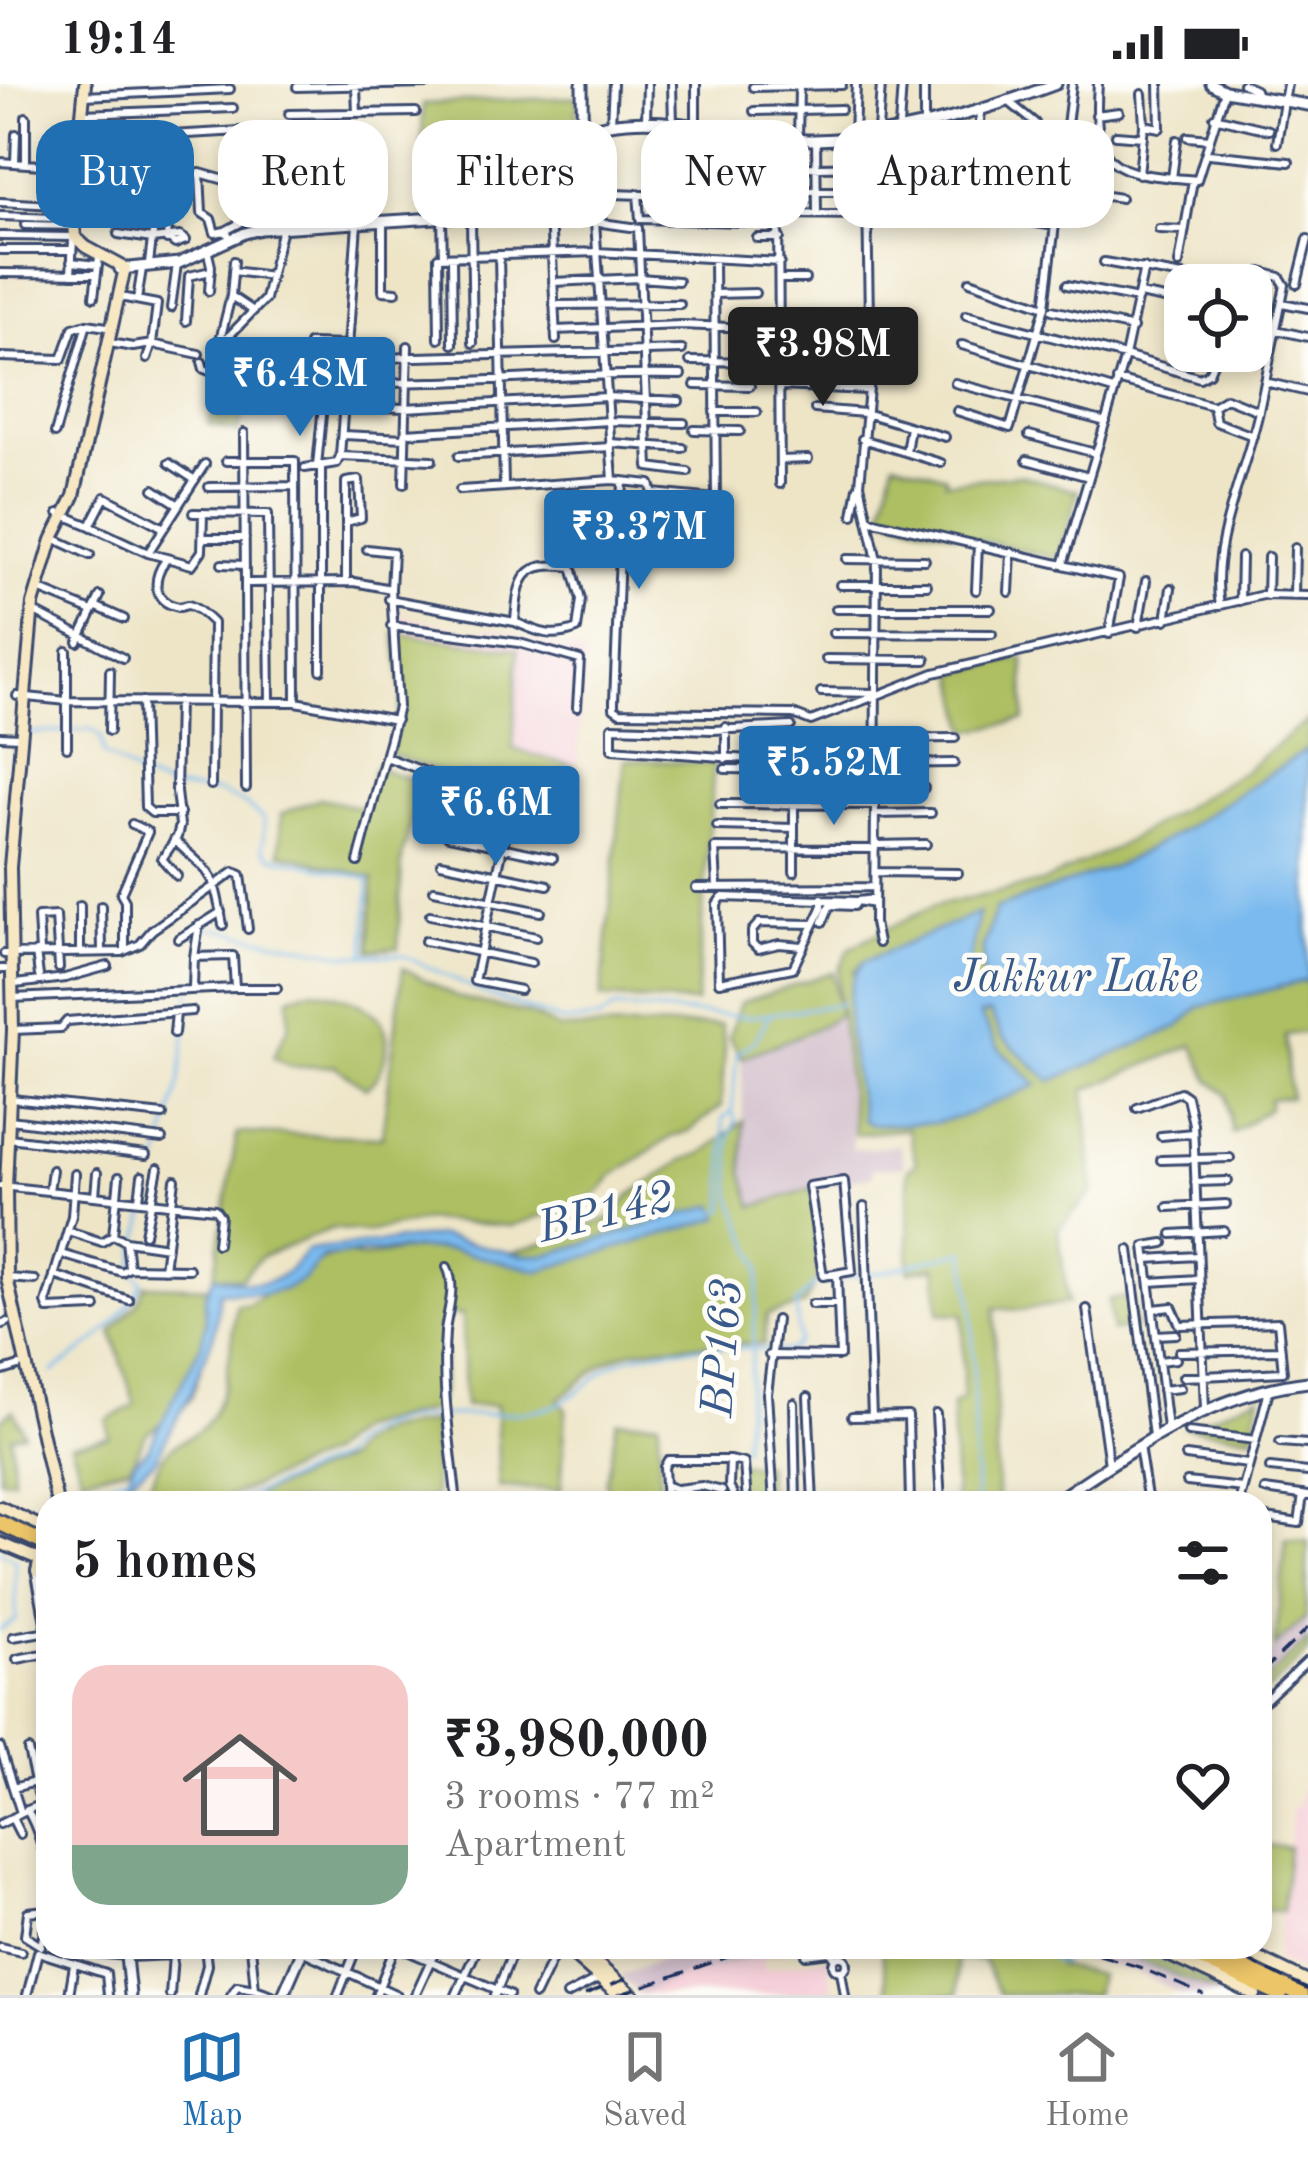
<!DOCTYPE html>
<meta charset="utf-8">
<style>
:root{--surface:#fff;--page:#f2f2f2;--text:#202124;--muted:#757577;--line:#e0e0e0;--accent:#1f6fb2}
body{margin:0;font-family:"Old Standard TT",serif;background:var(--page);color:var(--text);height:100vh;display:flex;flex-direction:column;font-size:45px;white-space:nowrap}
*{box-sizing:border-box;margin:0}
p{font-size:39px;color:var(--muted)}
.icon{flex:none;width:66px;height:66px;fill:none;stroke:currentColor;stroke-width:2;stroke-linecap:round;stroke-linejoin:round}
.map{position:relative;flex:1;overflow:hidden}
.sheet{position:absolute;left:36px;top:1407px;width:1236px;height:468px;display:flex;flex-direction:column;background:var(--surface);border-radius:36px;box-shadow:0 6px 18px #0003}
.sheet>*{flex:none}
.hud{position:absolute;left:36px;top:36px;width:1236px;height:108px;display:flex;gap:24px}
.fabs{position:absolute;left:1164px;top:180px;display:grid;gap:24px}
.fabs a{display:grid;place-items:center;width:108px;height:108px;border-radius:24px;background:var(--surface);box-shadow:0 6px 18px #0003;font-size:60px}
.price{position:absolute;translate:-50% -102px;padding:0 27px;border-radius:12px;background:var(--accent);color:#fff;font-size:39px;line-height:78px;filter:drop-shadow(0 3px 6px #0008)}
.price::after{content:'';position:absolute;left:50%;top:72px;width:36px;height:27px;margin-left:-18px;background:inherit;clip-path:polygon(0 0,100% 0,50% 100%)}
.price.active{background:#222;color:#fff}
ul{padding:0;list-style:none}
li{display:flex;align-items:center;gap:36px;height:300px;padding:0 36px}
li+li{border-top:3px solid var(--line)}
li span{display:grid;place-items:center;flex:none;width:336px;height:240px;border-radius:36px;color:#555}
li>.icon{margin-inline-start:auto}
span .icon{width:144px;height:144px;fill:#fffc;stroke-width:1}
li b{font-size:51px}
h2{display:flex;justify-content:space-between;align-items:center;height:144px;padding:0 36px;font-size:51px}
.pill{padding:0 42px;border-radius:36px;background:var(--surface);box-shadow:0 6px 18px #0003;font-size:42px;line-height:108px}
.pill.active{background:var(--accent);color:#fff}
.status{display:flex;justify-content:space-between;align-items:center;height:84px;padding:0 60px;background:var(--surface);direction:ltr}
.status svg{height:33px;fill:currentColor}
.dock{display:flex;justify-content:space-around;align-items:center;height:168px;border-top:3px solid var(--line);background:var(--surface);font-size:33px;color:var(--muted)}
.dock a{display:grid;justify-items:center;gap:6px}
.dock .active{color:var(--accent)}
.map>svg:first-child{display:block}
.built{fill:#f5cfd9}
.industrial{fill:#d1bdcb}
.green{fill:#adbf62;stroke:#647760;stroke-width:3}
.water{fill:#7abaee;stroke:#4a74a6;stroke-width:3}
.lines{fill:none;stroke-linecap:round;stroke-linejoin:round}
.stream{stroke:#7abaee;stroke-width:3}
.minor-casing{stroke:#3b4a6e;stroke-width:12}
.tertiary-casing{stroke:#3b4a6e;stroke-width:15}
.secondary-casing{stroke:#3b4a6e;stroke-width:16}
.trunk-casing{stroke:#3b4a6e;stroke-width:20}
.minor{stroke:#fff;stroke-width:6}
.tertiary{stroke:#fff;stroke-width:9}
.secondary{stroke:#f7e8c3;stroke-width:10}
.trunk{stroke:#ecc569;stroke-width:14}
.rail{stroke:#1b2f5e;stroke-width:3;stroke-dasharray:18 9;stroke-linecap:butt}
.trunk-bridge-casing{stroke:#3b4a6e;stroke-width:20;stroke-linecap:butt}
.trunk-bridge{stroke:#ecc569;stroke-width:14}
.labels{text-anchor:middle;stroke-width:10;stroke-linejoin:round;paint-order:stroke}
.water-label{font-size:45px;font-style:italic;fill:#385989;stroke:#fdfcf7}
</style>
<div class="status"><b>19:14</b><svg viewBox="0 0 49 12"><path d="M0 12V9h3v3zM5 12V6h3v6zM10 12V3h3v9zM15 12V0h3v12zM26 1h20v11H26zM47 4h2v5h-2z"/></svg></div>
<div class="map">
<svg width="1308" height="1911" viewBox="0 0 1308 1911">
<rect width="100%" height="100%" fill="#fdfcf7"/>
<filter id="ink" filterUnits="userSpaceOnUse"><feTurbulence type="fractalNoise" baseFrequency=".00833" numOctaves="2"/><feDisplacementMap in="SourceGraphic" scale="24" xChannelSelector="R" yChannelSelector="G"/><feConvolveMatrix kernelMatrix="1 2 1 2 8 2 1 2 1" color-interpolation-filters="sRGB"/></filter>
<filter id="wash" filterUnits="userSpaceOnUse"><feTurbulence type="fractalNoise" baseFrequency=".004" numOctaves="4" result="noise"/><feDisplacementMap in="SourceGraphic" scale="48" xChannelSelector="R" yChannelSelector="G"/><feGaussianBlur stdDeviation="2.7" result="paint"/><feColorMatrix in="noise" values="0 0 0 0 0 0 0 0 0 0 0 0 0 0 0 0 0 1.4 0 .05"/><feComposite in="paint" operator="in"/></filter>
<g filter="url(#wash)">
<rect width="100%" height="100%" fill="#eee5c7"/>
<path class="built" d="M393 522 401 524V532L486 550 488 543 586 571 576 683 513 665 395 549Z
M1307 1687H1308V1891L1276 1877 1292 1723H1297Z
M762 1870 765 1885 828 1873 833 1911 640 1910 685 1892Z"/>
<path class="industrial" d="M839 931 853 1066 900 1061 904 1082 872 1085V1092L814 1103 753 1124 743 1087 742 974 772 960 806 952Z
M1308 1532V1556L1260 1602V1579Z
M697 1863H797L685 1892 640 1910 619 1892Z
M1042 1863H1106L1226 1911H1184L1139 1889Z"/>
<path class="green" d="M578 13 575 55 422 60 423 20Z
M289 40 365 43 349 134 247 142 245 41Z
M701 50 756 56 763 93 701 90Z
M217 311 246 319 238 348 209 340Z
M894 377 946 392V398L1020 391 1078 407 1059 475 882 432Z
M395 549 518 565 513 665 576 683 567 727 527 718 528 708 464 690 461 696 390 670 403 612Z
M1024 574 1025 636 968 647 956 589Z
M1308 636V665L1183 746 1121 780 996 825 983 864V914L972 917 967 890 978 830 865 877 853 888 1036 1001 997 962 979 931 990 929 1002 953 1178 943 1199 923 1308 896V948L1285 951 1290 1013 1269 1015V1024L1232 1049 1227 1011 1210 997 1193 961 1085 1006 1093 1108 1058 1145 1068 1219 1020 1226 995 1224 997 1419H955L952 1321 963 1315V1230L939 1229 936 1183 909 1187 908 1086 916 1079 908 1045 854 1050 838 907 839 886 849 865 868 854 934 822 1041 799 1117 763 1244 687Z
M625 675 714 680 696 919 601 914Z
M375 683 421 699 402 773 398 864 370 867 373 794 280 769 281 730 320 714 364 725Z
M403 884 457 913 529 930 560 945 721 941 725 963 721 1022 691 1046 671 1053 612 1092 598 1110 561 1126 510 1142 427 1136 365 1148 333 1144 261 1173 241 1194 214 1192 237 1049 382 1053Z
M833 888 839 931C805 953 777 958 742 974L729 953 740 919Z
M311 906C348 911 398 926 385 972 382 985 378 997 366 1004L335 982 292 983 273 973 289 942V913Z
M743 1037V1087L753 1123 814 1103 818 1193 804 1221 767 1231 764 1260C728 1260 653 1258 621 1271 598 1280 577 1301 558 1316L566 1325 561 1406 499 1403 496 1321 464 1322 462 1230 444 1233 442 1308 435 1325 357 1345 326 1371 214 1419H131L129 1410C159 1400 150 1391 164 1371 171 1360 192 1354 202 1344 231 1314 230 1259 236 1220L247 1221 259 1214 282 1191 339 1170 364 1174 429 1162 511 1169 570 1150 614 1132 629 1112 683 1076 703 1069Z
M145 1201 213 1203 199 1290 191 1314 183 1325 146 1350 130 1382 82 1393 71 1360 109 1353 107 1336 135 1321 112 1247 137 1219Z
M1133 1213 1136 1244 1112 1247 1109 1215Z
M1260 1311 1252 1352 1186 1343Z
M13 1326 24 1349 11 1352 13 1394 0 1395V1337Z
M617 1337H659L660 1419H609L606 1397Z
M434 1338V1413L369 1419H259L257 1411 347 1375C362 1344 403 1343 434 1338Z
M739 1380H765L768 1419H741L734 1401Z
M1286 1455 1308 1457 1306 1533 1275 1563Z
M1308 1556V1568L1260 1614V1602Z
M1260 1761 1288 1763 1282 1827 1260 1826Z
M881 1863H1041L1058 1874V1881L1099 1891 1095 1911H1000L983 1876 957 1875 958 1911H889Z
M1106 1863H1132L1239 1911H1226Z"/>
<path class="water" d="M1308 665V896L1199 923 1178 943 1051 997 1002 953 990 929 980 931 997 962 1037 1001 960 1033 933 1039 871 1041 862 1036C857 994 832 907 865 877L979 829 967 890 972 916 983 914V864L996 825 1121 780 1183 746Z
M715 1121 720 1134 539 1187 453 1166 413 1165 323 1173 304 1195 286 1205 263 1210 220 1207 214 1250 191 1309 154 1377 125 1399 135 1376 148 1365 201 1261 206 1239 205 1210 214 1192C262 1202 274 1207 307 1166L440 1152 521 1171H547Z"/>
<g class="lines">
<path class="stream" d="M27 650 91 645 101 653 104 670 140 693 172 705 218 708 243 719 264 735 263 764 270 772 369 795 365 869
M203 842 239 849
M239 850 349 871H402L488 911 565 938 599 935 615 924 749 933 842 920
M733 1029 736 1036 729 1052 732 1114 760 1183 743 1365
M158 1081 180 997 190 908
M715 1129 725 1126 723 1034 732 1028 737 969 754 958 770 930
M53 1288C89 1262 123 1239 142 1198L132 1187 147 1125
M70 1419 87 1405 129 1391
M232 1419 340 1374C377 1311 495 1343 556 1321 578 1312 595 1290 616 1279 662 1257 740 1263 789 1267L799 1258 796 1220 817 1198 882 1188 965 1167 972 1221 976 1419
M0 1467 15 1476 16 1536 0 1546
M1051 1871 1053 1877 1062 1879"/>
</g>
</g>
<g filter="url(#ink)">
<g class="lines">
<defs>
<path id="minor" d="M672 0 673 40
M696 0V41
M1098 0C1091 91 1119 89 1197 96L1225 7
M1243 0 1255 6 1257 12
M297 3 428 0
M356 3 357 29
M753 3 842 1
M1142 10 1144 41
M84 12 230 5
M1008 17 1035 39 1037 58
M754 27 841 25
M83 30 233 24
M289 30 416 28
M1096 31 1119 28
M26 33V79
M1214 33 1269 46
M646 36 647 0
M611 39 613 0
M924 39V0
M899 43 902 0
M878 47 881 0
M854 51 856 0
M1116 51 1143 53
M168 52 152 155 180 152 186 156 175 160 169 155
M866 53 870 294 860 400 877 476 874 839 878 859
M1188 53 1210 55
M798 55 799 4
M1014 55 1064 62
M82 56 241 47
M816 56 817 130
M1277 59 1287 0
M1209 70 1289 78
M470 72 473 259
M0 78 96 85 101 107 115 114 108 136 0 132
M15 79 16 50
M773 84 866 82
M1015 86 1061 92
M1062 86 1100 92
M99 90 117 91
M1139 90 1144 41 1160 44 1159 0
M1172 94 1177 56
M157 104 178 105 185 101 184 75 165 68
M1059 105 1121 114
M775 107H866
M583 109 760 115 763 140
M638 110 640 135 779 139
M1004 111 1058 117
M115 116H156
M129 116 131 79 160 81
M974 116 981 25
M0 118 73 122
M579 126 595 138 613 396
M550 129 556 256
M1006 134 1055 142
M442 135 443 173
M383 138V207L396 208
M595 138 638 144 649 383 688 388
M25 141 74 142
M1159 145 1184 146
M225 147 244 137 242 101 200 89 202 129 211 135 215 149 225 147 231 154
M118 150 152 155 149 180
M0 152 75 153
M757 154H780
M167 156 168 139
M207 165 211 182 209 207
M0 166H72
M499 172 504 402
M452 173 453 260
M234 177 231 212 252 226
M71 178 97 181
M1104 178 1222 199
M1179 180 1193 96
M1144 184 1125 272 1200 294 1209 289 1218 267
M233 187 271 192
M0 189 96 190
M71 190 73 156 76 154
M780 195H805
M970 197 1045 223
M553 198 640 194 678 197
M1297 200 1308 155
M1067 201 1138 215
M714 210 755 209
M1139 210 1185 219
M94 213 99 173
M120 213 157 220 152 260 199 270
M137 216 142 185
M1282 219 1308 224
M554 221 680 220
M171 224 177 180
M1052 226 1133 244
M966 231 1125 272 1063 481
M186 237 189 192 211 187
M555 246 681 241 753 244
M1276 246 1308 253
M439 255 438 173 597 168 780 178
M219 256 229 252 265 215 282 144
M110 259 133 263 152 260 147 275
M962 261 1113 306
M1201 267 1216 271
M0 273 62 275 73 244 87 240
M376 274 682 266
M690 277 780 278
M202 278 204 285 251 303 318 321 405 324 607 313 679 317
M267 280 304 286 309 260 348 261
M212 288 231 212
M1117 296 1213 322 1226 314 1259 327 1285 201 1280 193 1261 188
M345 298C457 302 569 288 681 291
M1265 298 1308 308
M955 299 1106 338
M695 301 750 302
M780 302 867 306
M1213 322 1216 338 1253 352
M815 325 865 329 945 353
M957 327 1010 344 1045 223 1072 0
M714 328H757
M694 346 740 347
M55 349 87 240 107 243
M244 349 245 499
M405 349 609 337 684 339
M343 351 405 354
M1029 351 1095 369
M862 355 941 379
M611 359 683 364
M906 368 910 343
M340 372 357 140
M459 372 611 363
M780 376 808 375
M1027 376 1089 393
M169 379 195 396
M317 382 323 321
M305 384 337 379 340 372 432 376
M623 397 614 617V624L620 628 793 630 811 637 934 589 1263 511 1308 512
M404 400 408 262
M780 400 778 130 867 131
M209 403 294 402
M154 405 179 421
M460 406 613 396 650 400 653 409 716 415 714 176
M59 429 90 442 105 413 164 444
M193 429 268 430 270 618
M853 431 858 403
M870 436 1119 494 1109 550
M90 442 148 469 205 380
M53 454 90 471
M204 454H245
M367 465 393 468 391 505
M148 469 192 481 202 467 203 429
M847 475 925 476
M165 477C153 494 151 518 179 523 182 523 185 521 188 521 197 523 207 533 213 539L211 701
M222 480 245 481
M346 498V398L359 396 361 434 346 438
M840 501H927
M38 505 92 527
M976 506 978 460
M1009 508 1011 468
M1267 512 1268 473
M1294 512 1295 464
M389 515 515 538C518 492 524 476 572 483L581 516 577 545C552 555 538 548 515 538
M1240 517 1241 473
M95 522 124 535
M1220 522C1209 460 1246 388 1259 327
M836 525H991
M33 527 123 574
M1166 536 1171 504
M391 542 519 559 580 576 577 623
M1138 543 1146 497
M833 549 992 550
M78 558 100 512
M67 567V663
M826 575 926 576
M321 586V381
M821 608 876 609
M17 612 67 617 296 618 295 377H226
M142 617 145 723 152 729H180
M296 618 396 636
M109 647 110 587
M0 652 19 653
M876 655 955 654
M808 661 876 662
M386 673 458 700 514 712 474 897 520 906
M726 675V643
M763 676 612 665V643L713 646 791 642
M875 680 954 679
M725 685 794 686V788
M794 686H875
M246 704 245 499 354 498 391 505 398 623 358 778
M875 704H924
M720 720 875 721
M455 725 558 747
M875 730 931 729
M717 742 794 744
M448 752 553 774
M174 756C215 794 212 784 223 841
M875 761 926 760
M441 779 548 801
M875 788 958 789
M177 792 162 775 177 753 180 741 176 708 178 617
M717 802 715 764 875 765
M696 804 874 803
M434 806 541 828
M822 814V824L793 884 719 898 717 820 722 813 857 817
M874 820 857 817 874 815
M80 822V867
M101 822 102 866
M430 831 536 853
M823 838 830 821 854 822 857 817
M178 855 221 828
M425 857 531 879
M803 862 779 860 758 865 752 859V847L759 839 814 840
M125 866V817L121 810 148 748 132 740
M36 868 39 892
M40 868 38 833 56 832 59 884
M4 870 122 868 140 860 152 846 234 788 241 791 248 845
M0 885H5
M15 900 65 894 108 882
M193 904 194 873
M235 904H277
M12 914 235 904 233 872 194 873 199 841
M13 946 61 944 67 937 192 927
M174 949 176 929
M11 1015 163 1031
M1137 1024 1180 1008 1187 1013 1193 1040 1205 1325
M10 1036 162 1055
M1161 1052 1193 1049
M9 1054 146 1071
M1161 1076 1230 1074
M75 1090 72 1132 46 1219 48 1225 96 1223
M844 1097 852 1187 823 1192 809 1102Z
M1195 1098 1228 1097
M1 1102 215 1125 220 1132 217 1160
M49 1107 52 1086
M95 1111 97 1089
M139 1115 142 1092
M864 1123 872 1333
M1168 1123 1226 1120
M68 1147 102 1158 113 1151 126 1157 167 1163
M145 1150 158 1084
M1172 1150 1224 1147
M113 1151 119 1093
M126 1157 129 1183
M1164 1159 1145 1162 1167 1344
M1129 1166 1153 1352
M61 1170 122 1188 129 1184 189 1185
M1147 1175 1197 1172
M447 1183C457 1204 447 1227 445 1248 441 1302 451 1365 457 1419
M164 1185 175 1096
M54 1191 129 1216
M8 1194 35 1196
M1150 1198 1199 1195
M812 1220H838
M1087 1225 1109 1381
M1153 1225 1172 1223 1180 1241 1278 1238 1283 1288 1183 1293
M0 1241 8 1238
M1156 1251 1176 1250
M1179 1268 1281 1266
M769 1271 840 1272 837 1191
M1159 1277 1176 1275
M0 1288 19 1282
M1162 1306 1180 1304
M808 1313 813 1419
M794 1319 796 1419
M936 1330 941 1419
M852 1333 908 1332 910 1419
M1188 1348 1256 1356
M1280 1358 1308 1360
M1139 1362 1148 1419
M1186 1372 1248 1380
M730 1376 744 1379 747 1419
M1270 1384 1308 1388
M1187 1398 1243 1404
M665 1401 708 1417
M677 1405 702 1402 722 1407
M1265 1406 1308 1412
M666 1419 664 1383 668 1376H730L729 1402 737 1419
M774 1419 767 1310 776 1236
M1239 1419 1269 1306
M1260 1433 1299 1439 1303 1411
M13 1553 48 1547
M17 1575 48 1569
M1260 1621 1308 1576
M0 1663 21 1729
M28 1666 35 1698
M13 1704 35 1698 41 1719
M27 1726C49 1764 52 1814 42 1857
M12 1734 20 1750
M0 1740 48 1716
M41 1862 25 1852 28 1828 45 1826
M0 1863 21 1868
M80 1863 96 1869 127 1872
M251 1863 255 1905 272 1911
M293 1863 397 1911
M398 1863 509 1911
M806 1871 829 1868 836 1874
M833 1880a7 7 0 1 1 14 0a7 7 0 1 1-14 0Z
M128 1873 173 1871 170 1911
M841 1887 845 1911
M27 1911 38 1868 106 1890 108 1911
M69 1911 74 1881
M199 1911 207 1881 205 1863
M231 1911 237 1902 255 1905
M338 1911 357 1863
M376 1911 395 1863
M415 1911 437 1863
M456 1911 478 1863
M495 1911 515 1863
M535 1911 558 1863
M567 1911 600 1894"/>
<path id="tertiary" d="M1211 0 1225 7 1308 21
M583 48C648 20 744 56 813 56 894 55 980 28 1056 0
M120 185 179 179 245 149 261 145 578 125 583 115 582 0
M1052 1419C1133 1366 1209 1309 1308 1298
M37 1487 48 1547
M125 1863 130 1911
M283 1911 304 1863"/>
<path id="secondary" d="M57 1419 7 1194 6 1103 13 946 10 783 33 520 52 456 74 412 125 184 86 163 75 153 73 122 85 0
M0 1423 48 1446
M0 1459 48 1479
M40 1474 37 1487 48 1495
M564 1863 618 1911
M578 1863 633 1911
M1151 1863 1255 1911
M1235 1863 1308 1898"/>
<path id="trunk" d="M1176 1863 1280 1911
M1213 1870 1301 1911"/>
</defs>
<use href="#minor" class="minor-casing"/>
<use href="#tertiary" class="tertiary-casing"/>
<use href="#secondary" class="secondary-casing"/>
<use href="#trunk" class="trunk-casing"/>
<use href="#minor" class="minor"/>
<use href="#tertiary" class="tertiary"/>
<use href="#secondary" class="secondary"/>
<use href="#trunk" class="trunk"/>
<path class="rail" d="M1260 1590 1308 1544
M1073 1863 1139 1883 1204 1911
M1220 1863 1308 1906
M585 1911 631 1893
M618 1911 757 1863"/>
<defs>
<path id="trunk-bridge" d="M0 1439 48 1461"/>
</defs>
<use href="#trunk-bridge" class="trunk-bridge-casing"/>
<use href="#trunk-bridge" class="trunk-bridge"/>
</g>
</g>
<g class="labels">
<g class="water-label">
<text x="1076" y="907">Jakkur Lake</text>
<text transform="translate(605 1126) rotate(-14)" y="16">BP142</text>
<text transform="translate(720 1264) rotate(-86)" y="16">BP163</text>
</g>
</g>
</svg>
<div class="fabs">
<a><svg class="icon" aria-label="locate" viewBox="0 0 24 24"><circle cx="12" cy="12" r="6"/><path d="M12 2v4M12 18v4M2 12h4M18 12h4"/></svg></a>
</div>
<b class="price active" style="left:823px;top:325px">₹3.98M</b>
<b class="price" style="left:300px;top:355px">₹6.48M</b>
<b class="price" style="left:639px;top:508px">₹3.37M</b>
<b class="price" style="left:834px;top:744px">₹5.52M</b>
<b class="price" style="left:496px;top:784px">₹6.6M</b>
<div class="hud">
<a class="pill active">Buy</a>
<a class="pill">Rent</a>
<a class="pill">Filters</a>
<a class="pill">New</a>
<a class="pill">Apartment</a>
</div>
<section class="sheet">
<h2>5 homes<svg class="icon" aria-label="filters" viewBox="0 0 24 24"><path d="M4 7h16M4 17h16"/><circle cx="9" cy="7" r="2"/><circle cx="15" cy="17" r="2"/></svg></h2>
<ul>
<li><span style="background:linear-gradient(#f6c9c9 75%,#7fa58c 0)"><svg class="icon" aria-label="home" viewBox="0 0 24 24"><path d="M3 11l9-7 9 7M6 9v11h12V9"/></svg></span><div><b>₹3,980,000</b><p>3 rooms · 77 m²</p><p>Apartment</p></div><svg class="icon" aria-label="heart" viewBox="0 0 24 24"><path d="M12 20l-8-8c-3-5 5-10 8-4 3-6 11-1 8 4z"/></svg></li>
</ul>
</section>
</div>
<nav class="dock">
<a class="active"><svg class="icon" aria-label="map" viewBox="0 0 24 24"><path d="M3 6l6-2 6 2 6-2v14l-6 2-6-2-6 2zM9 4v14M15 6v14"/></svg>Map</a>
<a><svg class="icon" aria-label="saved" viewBox="0 0 24 24"><path d="M7 4h10v16l-5-4-5 4z"/></svg>Saved</a>
<a><svg class="icon" aria-label="home" viewBox="0 0 24 24"><path d="M3 11l9-7 9 7M6 9v11h12V9"/></svg>Home</a>
</nav>
